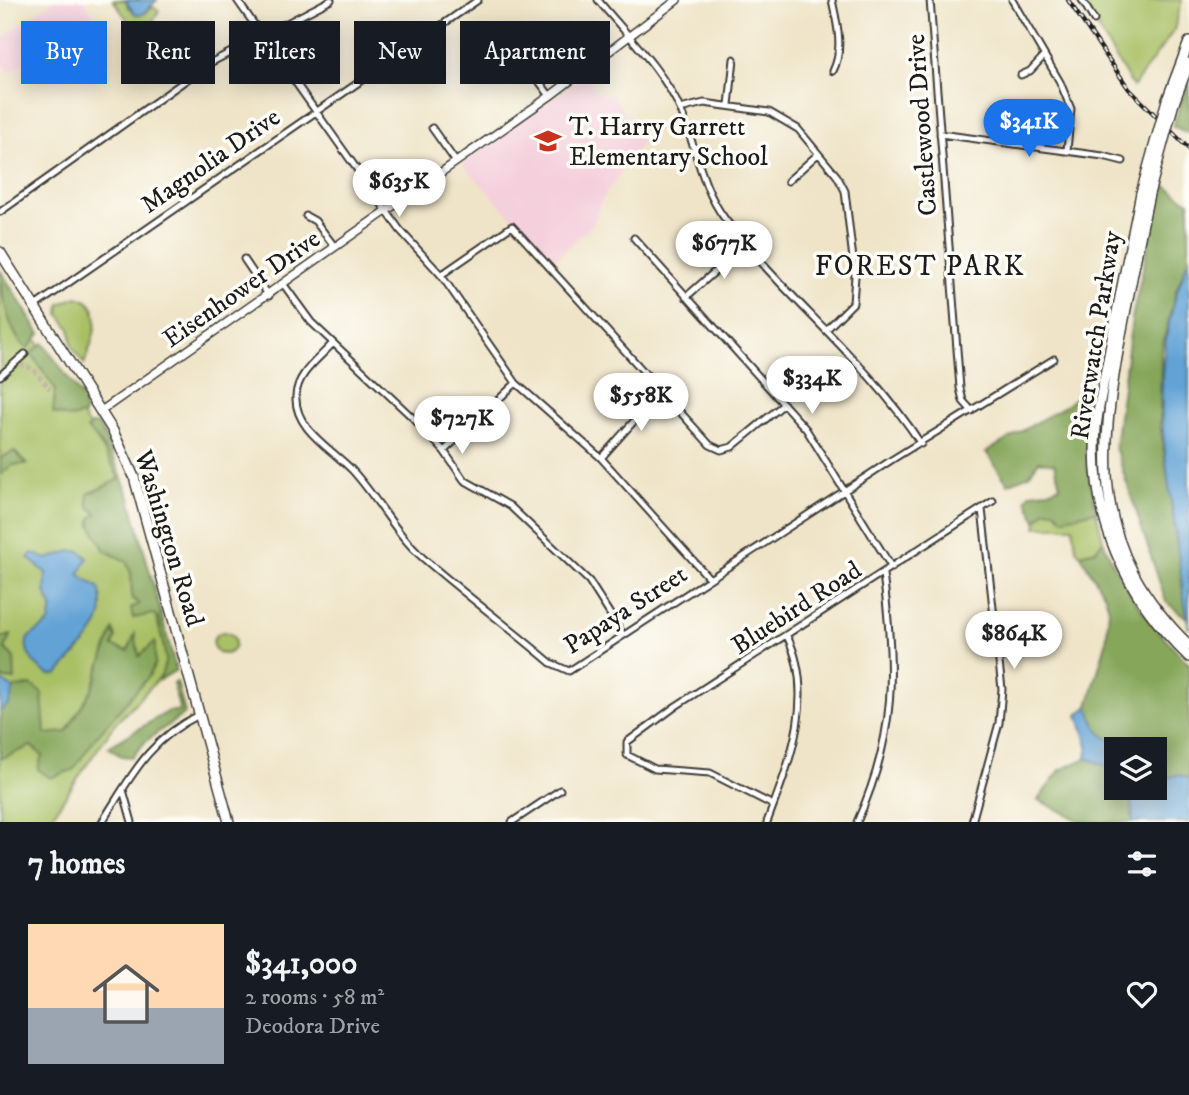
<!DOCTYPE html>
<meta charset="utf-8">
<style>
:root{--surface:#171b24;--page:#242831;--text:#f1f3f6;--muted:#9ea1a6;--accent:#1a73e8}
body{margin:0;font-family:"IM FELL DW Pica",serif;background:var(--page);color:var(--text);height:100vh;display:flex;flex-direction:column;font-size:26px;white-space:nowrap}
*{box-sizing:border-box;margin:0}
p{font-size:23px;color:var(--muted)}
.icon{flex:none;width:38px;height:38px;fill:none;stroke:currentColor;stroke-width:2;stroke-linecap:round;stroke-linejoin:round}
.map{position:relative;height:822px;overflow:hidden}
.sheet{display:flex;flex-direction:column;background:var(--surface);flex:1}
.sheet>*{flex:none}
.guide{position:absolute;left:21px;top:21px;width:700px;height:63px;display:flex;gap:14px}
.buttons{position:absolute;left:1104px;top:737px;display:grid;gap:14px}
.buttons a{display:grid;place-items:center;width:63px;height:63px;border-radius:0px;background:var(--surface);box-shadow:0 4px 18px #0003;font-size:35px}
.price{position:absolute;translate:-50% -60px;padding:0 16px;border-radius:24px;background:#fff;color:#222;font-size:23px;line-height:46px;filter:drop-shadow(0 2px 4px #0008)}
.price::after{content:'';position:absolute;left:50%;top:42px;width:21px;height:16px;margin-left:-10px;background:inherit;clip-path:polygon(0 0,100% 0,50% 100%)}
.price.on{background:var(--accent);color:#fff}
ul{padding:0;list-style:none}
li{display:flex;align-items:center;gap:21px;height:175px;padding:0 28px}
li span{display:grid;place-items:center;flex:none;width:196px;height:140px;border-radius:0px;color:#555}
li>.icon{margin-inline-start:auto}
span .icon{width:84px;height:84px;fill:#fffc;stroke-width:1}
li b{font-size:30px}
h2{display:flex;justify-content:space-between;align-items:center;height:84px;padding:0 28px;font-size:30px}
.chip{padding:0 24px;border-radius:0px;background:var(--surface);box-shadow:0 4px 18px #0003;font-size:24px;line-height:63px}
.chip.on{background:var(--accent);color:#fff}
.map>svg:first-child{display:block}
.built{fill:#f4cfdc}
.green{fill:#a9c065;stroke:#626e40;stroke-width:2}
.forest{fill:#86a65a;stroke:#51613b;stroke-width:2}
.water{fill:#62a2d5;stroke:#3f5f78;stroke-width:2}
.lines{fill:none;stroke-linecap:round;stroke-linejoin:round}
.minor-tunnel{stroke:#c5bca6;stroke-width:5;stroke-dasharray:5 2.5;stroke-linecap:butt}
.minor-casing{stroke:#3c3a36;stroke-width:9}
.tertiary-casing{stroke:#3c3a36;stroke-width:10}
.primary-casing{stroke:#3c3a36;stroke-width:12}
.minor{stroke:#fff;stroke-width:5}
.tertiary{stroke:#fff;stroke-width:7}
.primary{stroke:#fff;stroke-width:9}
.rail-casing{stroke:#1c1c1c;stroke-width:4.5}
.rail{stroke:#fdfcf7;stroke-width:2;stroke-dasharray:5;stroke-linecap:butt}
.primary-bridge-casing{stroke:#3c3a36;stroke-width:12;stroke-linecap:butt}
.primary-bridge{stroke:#fff;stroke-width:9}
.labels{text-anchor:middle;stroke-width:7;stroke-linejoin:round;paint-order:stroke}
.street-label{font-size:26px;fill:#1c1c1c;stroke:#fdfcf7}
.poi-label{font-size:26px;fill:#1c1c1c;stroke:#fdfcf7;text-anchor:start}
.neighbourhood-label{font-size:28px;letter-spacing:2px;fill:#1c1c1c;stroke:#fdfcf7}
</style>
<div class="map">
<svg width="1189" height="822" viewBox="0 0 1189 822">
<rect width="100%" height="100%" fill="#fdfcf7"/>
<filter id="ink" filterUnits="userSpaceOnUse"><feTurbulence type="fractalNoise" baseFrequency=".0143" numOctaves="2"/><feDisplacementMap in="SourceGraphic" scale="14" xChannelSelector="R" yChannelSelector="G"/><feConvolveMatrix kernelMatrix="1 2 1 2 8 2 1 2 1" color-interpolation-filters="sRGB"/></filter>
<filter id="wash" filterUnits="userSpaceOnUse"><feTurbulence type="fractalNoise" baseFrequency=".00686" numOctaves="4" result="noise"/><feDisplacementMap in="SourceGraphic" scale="28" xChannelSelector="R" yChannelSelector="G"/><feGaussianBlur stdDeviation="1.57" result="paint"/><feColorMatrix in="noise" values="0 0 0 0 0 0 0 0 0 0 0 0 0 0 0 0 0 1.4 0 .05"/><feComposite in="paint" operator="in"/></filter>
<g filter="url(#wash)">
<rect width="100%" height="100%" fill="#efe4c8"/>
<path class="built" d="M54 0H83L93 15 9 73 0 59V40Z
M585 75 597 93 613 97 643 142 601 201 594 223 553 261 462 164Z"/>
<path class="green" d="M113 0H125L129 8 146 13 153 7 159 11 142 40Z
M1081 0H1182L1174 30 1133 87Z
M0 280 116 471 170 667 114 725 48 822H0Z
M77 297C109 304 92 343 84 364L72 347 70 329 59 314 60 304Z
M1046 510 1056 511 1060 517 1096 511 1103 541 1096 550 1080 554 1076 549 1073 527H1036L1039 515Z
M213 643a11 11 0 1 1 22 0a11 11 0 1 1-22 0Z"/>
<path class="forest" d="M1189 81V132L1187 133 1173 126Z
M1162 183 1189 202V260L1176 290 1161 352 1160 424 1188 619 1166 602 1115 447 1132 318Z
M0 270 40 334 27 349C9 334 0 292 0 270Z
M43 343 84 400V415L71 418 53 413 55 389 31 353Z
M1092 384 1087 465 1096 511 1062 519 1056 511 1046 510 1036 521 1026 499 1031 493 1049 491 1060 486 1055 464 1039 461 1029 475 1008 484 986 452 1068 404Z
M92 424H98L104 435 130 498 176 670 160 680 166 659 158 618 154 614 133 618 131 608 139 604 132 598 131 574 126 561 105 551 91 525V518L97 514C88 506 87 506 88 494L119 479 101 443 87 429Z
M14 451 27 464 13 465 0 475V458Z
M1103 541C1123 591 1152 626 1189 664V779L1179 775 1164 778 1155 749 1103 739 1096 730 1088 706 1106 643 1109 609 1105 596 1080 554 1096 550Z
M113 630 116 637 113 646 128 651 135 634 139 656 155 642V664L149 676 96 737 73 770 50 778 38 769 42 755 31 746 0 759V711L13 688 31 685 42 693 45 734 66 732 92 689Z
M11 635 5 648 14 658 15 680 0 678V638Z
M177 682 185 713 146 741 132 757 121 756 108 747 169 711H180L173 684Z
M1086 758 1116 769V788H1125L1131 801 1133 822H1082L1038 800 1060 770Z"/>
<path class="water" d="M125 0H157L142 15 135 14Z
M1189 259V629C1182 594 1179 558 1174 522 1160 426 1150 352 1189 259Z
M71 551H80L88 558 79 574 99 588C113 625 78 649 58 674L50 675C37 669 22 652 28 638L49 623 52 607 45 592 46 573 28 558 32 553 47 559Z
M0 680 14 689 9 704 0 711Z
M1088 706C1102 749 1107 735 1144 749H1116V769L1086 758 1088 745 1078 715Z
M1155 757 1164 778 1179 775 1189 779V822H1133L1131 801 1125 788H1155Z"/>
</g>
<g filter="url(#ink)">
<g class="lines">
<path class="minor-tunnel" d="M20 364 33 369 50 389"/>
<defs>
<path id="minor" d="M237 0 400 230 441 275 516 383 601 458 709 578
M598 0C625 33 664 71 681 111 696 147 701 187 725 219 785 298 867 360 921 444
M832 0C837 23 844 49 833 71
M930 0 960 388 963 401 972 411
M1012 0 1060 82 1071 109 1067 150
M1082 0 1094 20
M527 65 550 96
M506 75 527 65 535 54
M1021 75 1030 71 1044 56
M729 105 734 59
M680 109 704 103 769 112 798 129 837 176 845 191 855 276 853 303 827 329
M432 128 456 162
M940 134 1103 156 1123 161
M788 181 818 154
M0 212 210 63 331 0
M306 216 315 221 335 247
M634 238 806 429 892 568
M244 259 269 296
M441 275 512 226 710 445 721 450 732 447 784 404
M284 285 311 322 413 418 444 451 464 480 510 506 589 581 622 633
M686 297 745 245
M35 306 478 0
M332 344C319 359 297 373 296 396 294 429 332 449 352 470 377 497 395 533 423 558 464 594 509 627 551 663L569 671 893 459 1054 359
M0 376 25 354
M444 451 516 383
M601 458 661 391
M123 790 132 822
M773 805 710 773 655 769 627 755V742L676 706 993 501
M102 822C131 777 148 740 199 715
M512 822 560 790
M767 822C789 764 817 696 787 636
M857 822C897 734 895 667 883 574
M972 822 999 723 1002 689 982 509"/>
<path id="tertiary" d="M101 411 550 96 677 0"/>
<path id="primary" d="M1167 100 1189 42
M1174 103 1189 63
M1141 193C1131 243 1120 294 1111 344 1106 372 1099 400 1096 428 1089 517 1126 597 1189 657
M1149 194C1139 241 1130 288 1121 335 1098 458 1091 550 1189 645
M0 252 113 431 134 477 229 822"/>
</defs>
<use href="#minor" class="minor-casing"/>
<use href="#tertiary" class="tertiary-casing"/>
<use href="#primary" class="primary-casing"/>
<use href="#minor" class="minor"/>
<use href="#tertiary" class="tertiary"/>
<use href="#primary" class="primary"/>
<defs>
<path id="rail" d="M1068 0 1129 89 1189 149"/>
</defs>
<use href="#rail" class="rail-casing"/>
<use href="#rail" class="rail"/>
<defs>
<path id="primary-bridge" d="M1141 193 1167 100
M1149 194 1174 103"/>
</defs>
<use href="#primary-bridge" class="primary-bridge-casing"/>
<use href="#primary-bridge" class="primary-bridge"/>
</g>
</g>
<defs>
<symbol id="school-bare" viewBox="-9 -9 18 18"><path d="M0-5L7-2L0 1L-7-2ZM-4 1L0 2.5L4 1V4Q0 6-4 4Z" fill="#c8321e" stroke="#fdfcf7" stroke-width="2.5" paint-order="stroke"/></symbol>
</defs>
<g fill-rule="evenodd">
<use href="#school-bare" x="529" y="122" width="38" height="38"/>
</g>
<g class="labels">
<g class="street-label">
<text transform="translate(921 125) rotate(-94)" y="9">Castlewood Drive</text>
<text transform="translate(210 160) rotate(-35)" y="9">Magnolia Drive</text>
<text transform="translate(241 288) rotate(-35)" y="9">Eisenhower Drive</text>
<text transform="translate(1095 335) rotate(-81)" y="9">Riverwatch Parkway</text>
<text transform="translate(170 538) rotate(73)" y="9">Washington Road</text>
<text transform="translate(796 607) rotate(-33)" y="9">Bluebird Road</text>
<text transform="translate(625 609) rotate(-33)" y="9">Papaya Street</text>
</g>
<g class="poi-label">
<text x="569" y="135">T. Harry Garrett<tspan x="569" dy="30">Elementary School</tspan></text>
</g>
<g class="neighbourhood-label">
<text x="920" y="275">FOREST PARK</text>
</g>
</g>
</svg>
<div class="buttons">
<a><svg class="icon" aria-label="layers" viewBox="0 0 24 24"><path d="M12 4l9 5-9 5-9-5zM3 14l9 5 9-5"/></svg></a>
</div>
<b class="price on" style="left:1029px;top:159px">$341K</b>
<b class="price" style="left:399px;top:219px">$635K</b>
<b class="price" style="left:724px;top:281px">$677K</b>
<b class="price" style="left:812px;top:416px">$334K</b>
<b class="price" style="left:641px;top:433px">$558K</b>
<b class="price" style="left:462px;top:456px">$727K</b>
<b class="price" style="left:1014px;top:671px">$864K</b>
<div class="guide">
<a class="chip on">Buy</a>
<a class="chip">Rent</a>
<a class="chip">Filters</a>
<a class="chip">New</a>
<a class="chip">Apartment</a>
</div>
</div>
<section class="sheet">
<h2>7 homes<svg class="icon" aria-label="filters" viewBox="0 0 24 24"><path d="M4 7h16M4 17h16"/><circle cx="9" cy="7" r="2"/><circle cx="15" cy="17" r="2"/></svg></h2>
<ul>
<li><span style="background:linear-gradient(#ffd9b3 60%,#9aa5b1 0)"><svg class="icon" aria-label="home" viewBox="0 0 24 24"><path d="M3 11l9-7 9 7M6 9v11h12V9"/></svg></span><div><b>$341,000</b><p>2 rooms · 58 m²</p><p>Deodora Drive</p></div><svg class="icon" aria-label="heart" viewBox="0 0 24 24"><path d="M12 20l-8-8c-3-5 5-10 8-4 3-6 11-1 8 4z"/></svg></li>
</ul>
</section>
